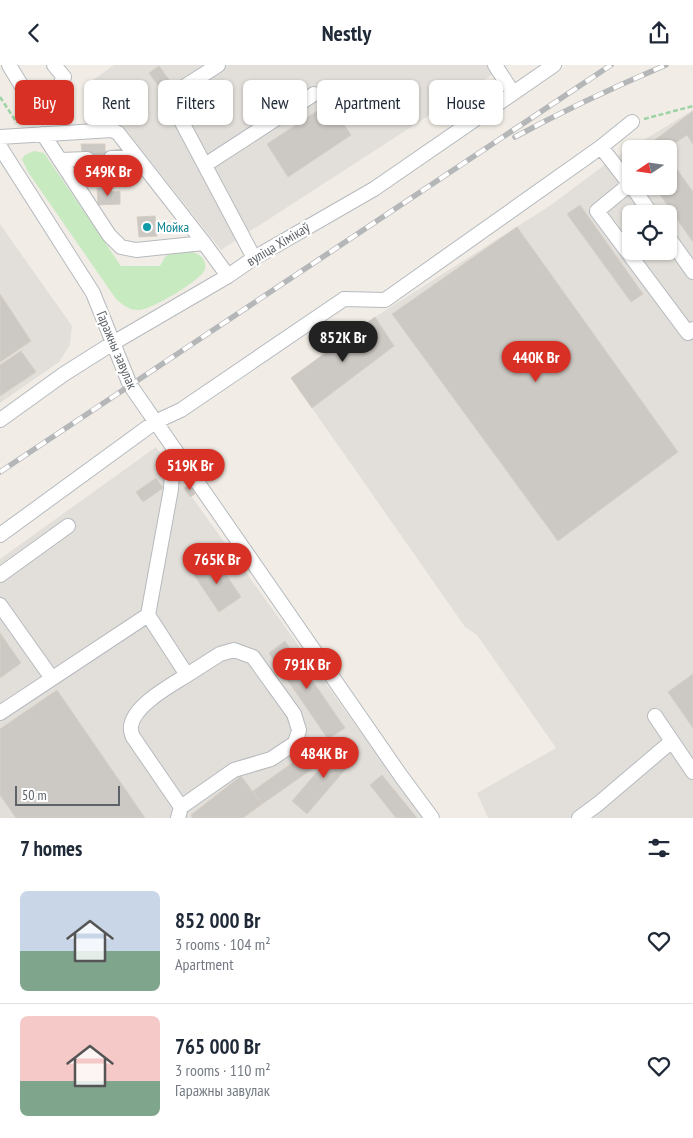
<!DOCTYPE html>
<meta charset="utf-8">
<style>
:root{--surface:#fff;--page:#f6f6f7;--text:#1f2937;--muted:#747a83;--line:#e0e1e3;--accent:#d93025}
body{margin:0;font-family:"PT Sans Narrow",sans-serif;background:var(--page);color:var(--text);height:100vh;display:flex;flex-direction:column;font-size:19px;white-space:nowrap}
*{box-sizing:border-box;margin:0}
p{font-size:16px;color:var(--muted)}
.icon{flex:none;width:28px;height:28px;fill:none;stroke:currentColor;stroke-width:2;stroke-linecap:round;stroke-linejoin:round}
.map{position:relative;height:753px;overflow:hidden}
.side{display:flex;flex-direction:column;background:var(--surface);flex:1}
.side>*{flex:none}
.hud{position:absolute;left:15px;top:15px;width:664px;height:45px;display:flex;gap:10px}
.needle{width:32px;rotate:257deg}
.tools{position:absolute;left:622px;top:75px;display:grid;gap:10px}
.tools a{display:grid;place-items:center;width:55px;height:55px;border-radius:8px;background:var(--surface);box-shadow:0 1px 4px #0004;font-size:25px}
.scale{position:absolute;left:15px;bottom:12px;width:105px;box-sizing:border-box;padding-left:5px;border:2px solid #5d6368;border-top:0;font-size:14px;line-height:18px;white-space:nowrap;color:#5d6368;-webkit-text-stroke:4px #fff;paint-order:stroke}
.price{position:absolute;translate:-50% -42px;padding:0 11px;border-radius:18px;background:var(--accent);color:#fff;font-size:16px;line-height:32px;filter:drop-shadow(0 1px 2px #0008)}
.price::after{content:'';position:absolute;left:50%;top:30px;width:15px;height:11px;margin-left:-8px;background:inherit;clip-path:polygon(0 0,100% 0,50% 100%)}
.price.selected{background:#222;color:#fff}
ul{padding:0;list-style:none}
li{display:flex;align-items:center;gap:15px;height:125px;padding:0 20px}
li+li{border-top:1px solid var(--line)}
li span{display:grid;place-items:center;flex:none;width:140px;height:100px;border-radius:8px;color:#555}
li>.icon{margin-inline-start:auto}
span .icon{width:60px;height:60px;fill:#fffc;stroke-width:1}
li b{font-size:21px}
h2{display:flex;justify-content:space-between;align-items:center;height:60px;padding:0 20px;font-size:21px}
.tag{padding:0 18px;border-radius:8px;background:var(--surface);box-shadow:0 1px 4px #0004;font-size:18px;line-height:45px}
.tag.selected{background:var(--accent);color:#fff}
header{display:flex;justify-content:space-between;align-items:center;height:65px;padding:0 20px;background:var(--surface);font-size:22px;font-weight:800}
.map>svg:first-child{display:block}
.industrial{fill:#e2dfda;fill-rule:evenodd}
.green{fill:#c7eac1}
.building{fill:#ccc8c3;stroke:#d6cec4}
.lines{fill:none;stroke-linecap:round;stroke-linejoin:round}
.minor-tunnel{stroke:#cccac6;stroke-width:14;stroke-dasharray:14 7;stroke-linecap:butt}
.minor-casing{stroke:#b6babe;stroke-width:16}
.path{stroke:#9dd3a5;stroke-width:2.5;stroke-dasharray:5 2.5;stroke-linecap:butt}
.minor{stroke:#fff;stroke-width:14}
.rail-casing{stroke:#b5b6b7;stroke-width:5.5}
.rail{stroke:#fff;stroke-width:4;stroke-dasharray:11;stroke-linecap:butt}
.culture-dot{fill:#0f9aa8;stroke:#fff;stroke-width:2}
.labels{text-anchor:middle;stroke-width:4.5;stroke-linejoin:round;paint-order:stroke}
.culture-label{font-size:14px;fill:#0d838f;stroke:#fff;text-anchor:start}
.street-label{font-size:14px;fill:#5d6368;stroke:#fff}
</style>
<header><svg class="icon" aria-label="back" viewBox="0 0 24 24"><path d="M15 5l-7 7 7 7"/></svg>Nestly<svg class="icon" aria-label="share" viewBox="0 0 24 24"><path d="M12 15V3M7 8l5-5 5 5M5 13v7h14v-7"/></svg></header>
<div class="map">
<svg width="693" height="753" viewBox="0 0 693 753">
<rect width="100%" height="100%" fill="#f1ede6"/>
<path class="industrial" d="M114 0H507L221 185 119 56 86 20Z
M693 45V753H488L477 728 556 683 477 570 465 562 291 313 375 252 551 140 611 95ZM631 84H669V121H631ZM631 149H669V186H631Z
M0 159 72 261 70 280 59 297 0 338Z
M156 382 392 711 424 753H0V494Z"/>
<path class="green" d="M34 86 44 88 121 201H160C162 198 163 194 166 191 176 183 209 184 205 204 202 215 152 244 140 245 130 246 123 240 116 234L28 107 22 94 25 90Z"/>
<path class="building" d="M159 1 170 16 160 23 149 8Z
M329 38 351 70 288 112 267 79Z
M693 46V79L687 70 666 84H643Z
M81 79H105V85L115 99 116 107H109L110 122 100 123 98 107 92 108V101L82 86Z
M669 93 693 127V177L654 121H669Z
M111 122 112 127 120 126V139L98 140 97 123Z
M580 140 643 229 631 237 567 149Z
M155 151 157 171 139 172 137 152Z
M517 162 678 387 558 476 392 249Z
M0 229 31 276 0 297Z
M375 252 394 281 312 343 291 313Z
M21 286 36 307 0 331V300Z
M156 413 163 423 143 437 136 427Z
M190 420 195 429 190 432 184 423Z
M214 492 241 532 219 547 192 507Z
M0 568 21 598 0 613Z
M285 576 345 663 328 674 269 588Z
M693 609V663L668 627Z
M57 625 145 753H16L0 730V664Z
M341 679 356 692 307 749 292 736Z
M306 688 315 702 262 739 253 726Z
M382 710 417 753H396L370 720Z
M241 711 262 739 243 753H193L191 750Z"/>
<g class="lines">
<path class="minor-tunnel" d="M87 94 111 93"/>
<defs>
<path id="minor" d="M9 0 29 33 59 22 64 12 54 0
M218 0 184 22 176 36 177 48 254 193
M495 0 513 28
M43 69 109 170 121 182 136 185 204 178
M0 72 112 65 118 68 136 91
M0 82 93 228 130 320 401 711 432 753
M601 82 631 121
M111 93 136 91 204 178 228 211
M61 95 87 94
M205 100 314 29
M630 119 597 146 688 268 693 264
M632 121 651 149
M669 173 693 207
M0 355 64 309 113 278 228 211 254 193 374 124 554 0
M0 470 155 357 181 345 344 234 385 235 601 82 632 57
M0 510 68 461
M0 540 51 612
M148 550 187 610 220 589 234 585 253 592 294 649 299 665 295 678 271 694 234 705 181 742 178 753
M0 648 148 550 171 424 173 384
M655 651 693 707
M181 742 133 672C132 669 130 665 131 661 134 640 170 621 187 610
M579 753 598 739 672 676"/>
</defs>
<use href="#minor" class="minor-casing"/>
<path class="path" d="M0 32 17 58
M644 54 693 41"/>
<use href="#minor" class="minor"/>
<defs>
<path id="rail" d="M515 72C565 45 614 22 666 0
M0 407 611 0"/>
</defs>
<use href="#rail" class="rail-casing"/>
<use href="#rail" class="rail"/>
</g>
<circle class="culture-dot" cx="147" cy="162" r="5"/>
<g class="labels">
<g class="culture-label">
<text x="157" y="167">Мойка</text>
</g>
<g class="street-label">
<text transform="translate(278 179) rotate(-31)" y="5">вуліца Хімікаў</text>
<text transform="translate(117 285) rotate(67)" y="5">Гаражны завулак</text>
</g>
</g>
</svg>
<div class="tools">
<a><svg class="needle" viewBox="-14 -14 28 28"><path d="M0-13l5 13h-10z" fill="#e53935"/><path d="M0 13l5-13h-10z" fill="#747a83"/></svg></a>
<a><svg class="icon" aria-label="locate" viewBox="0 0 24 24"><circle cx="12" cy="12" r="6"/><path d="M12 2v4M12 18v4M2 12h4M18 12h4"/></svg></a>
</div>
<div class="scale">50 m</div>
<b class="price" style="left:108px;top:132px">549K Br</b>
<b class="price selected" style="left:343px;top:298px">852K Br</b>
<b class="price" style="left:536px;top:318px">440K Br</b>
<b class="price" style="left:190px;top:426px">519K Br</b>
<b class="price" style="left:217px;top:520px">765K Br</b>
<b class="price" style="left:307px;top:625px">791K Br</b>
<b class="price" style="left:324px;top:714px">484K Br</b>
<div class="hud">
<a class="tag selected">Buy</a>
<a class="tag">Rent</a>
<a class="tag">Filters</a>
<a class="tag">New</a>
<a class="tag">Apartment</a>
<a class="tag">House</a>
</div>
</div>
<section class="side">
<h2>7 homes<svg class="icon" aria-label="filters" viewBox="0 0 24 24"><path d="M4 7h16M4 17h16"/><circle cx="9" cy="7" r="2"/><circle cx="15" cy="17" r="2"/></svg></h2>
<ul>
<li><span style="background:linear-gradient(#c9d6e8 60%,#7fa58c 0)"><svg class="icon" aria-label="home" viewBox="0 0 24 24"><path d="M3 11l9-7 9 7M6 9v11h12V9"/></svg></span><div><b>852 000 Br</b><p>3 rooms · 104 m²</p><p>Apartment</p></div><svg class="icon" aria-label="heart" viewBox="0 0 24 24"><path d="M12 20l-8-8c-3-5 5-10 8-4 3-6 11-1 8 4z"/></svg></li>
<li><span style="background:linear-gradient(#f6c9c9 65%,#7fa58c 0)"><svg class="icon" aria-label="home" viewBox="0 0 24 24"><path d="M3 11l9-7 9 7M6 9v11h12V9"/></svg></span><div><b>765 000 Br</b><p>3 rooms · 110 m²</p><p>Гаражны завулак</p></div><svg class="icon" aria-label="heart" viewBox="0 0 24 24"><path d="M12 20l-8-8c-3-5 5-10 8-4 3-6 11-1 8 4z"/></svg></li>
</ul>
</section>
